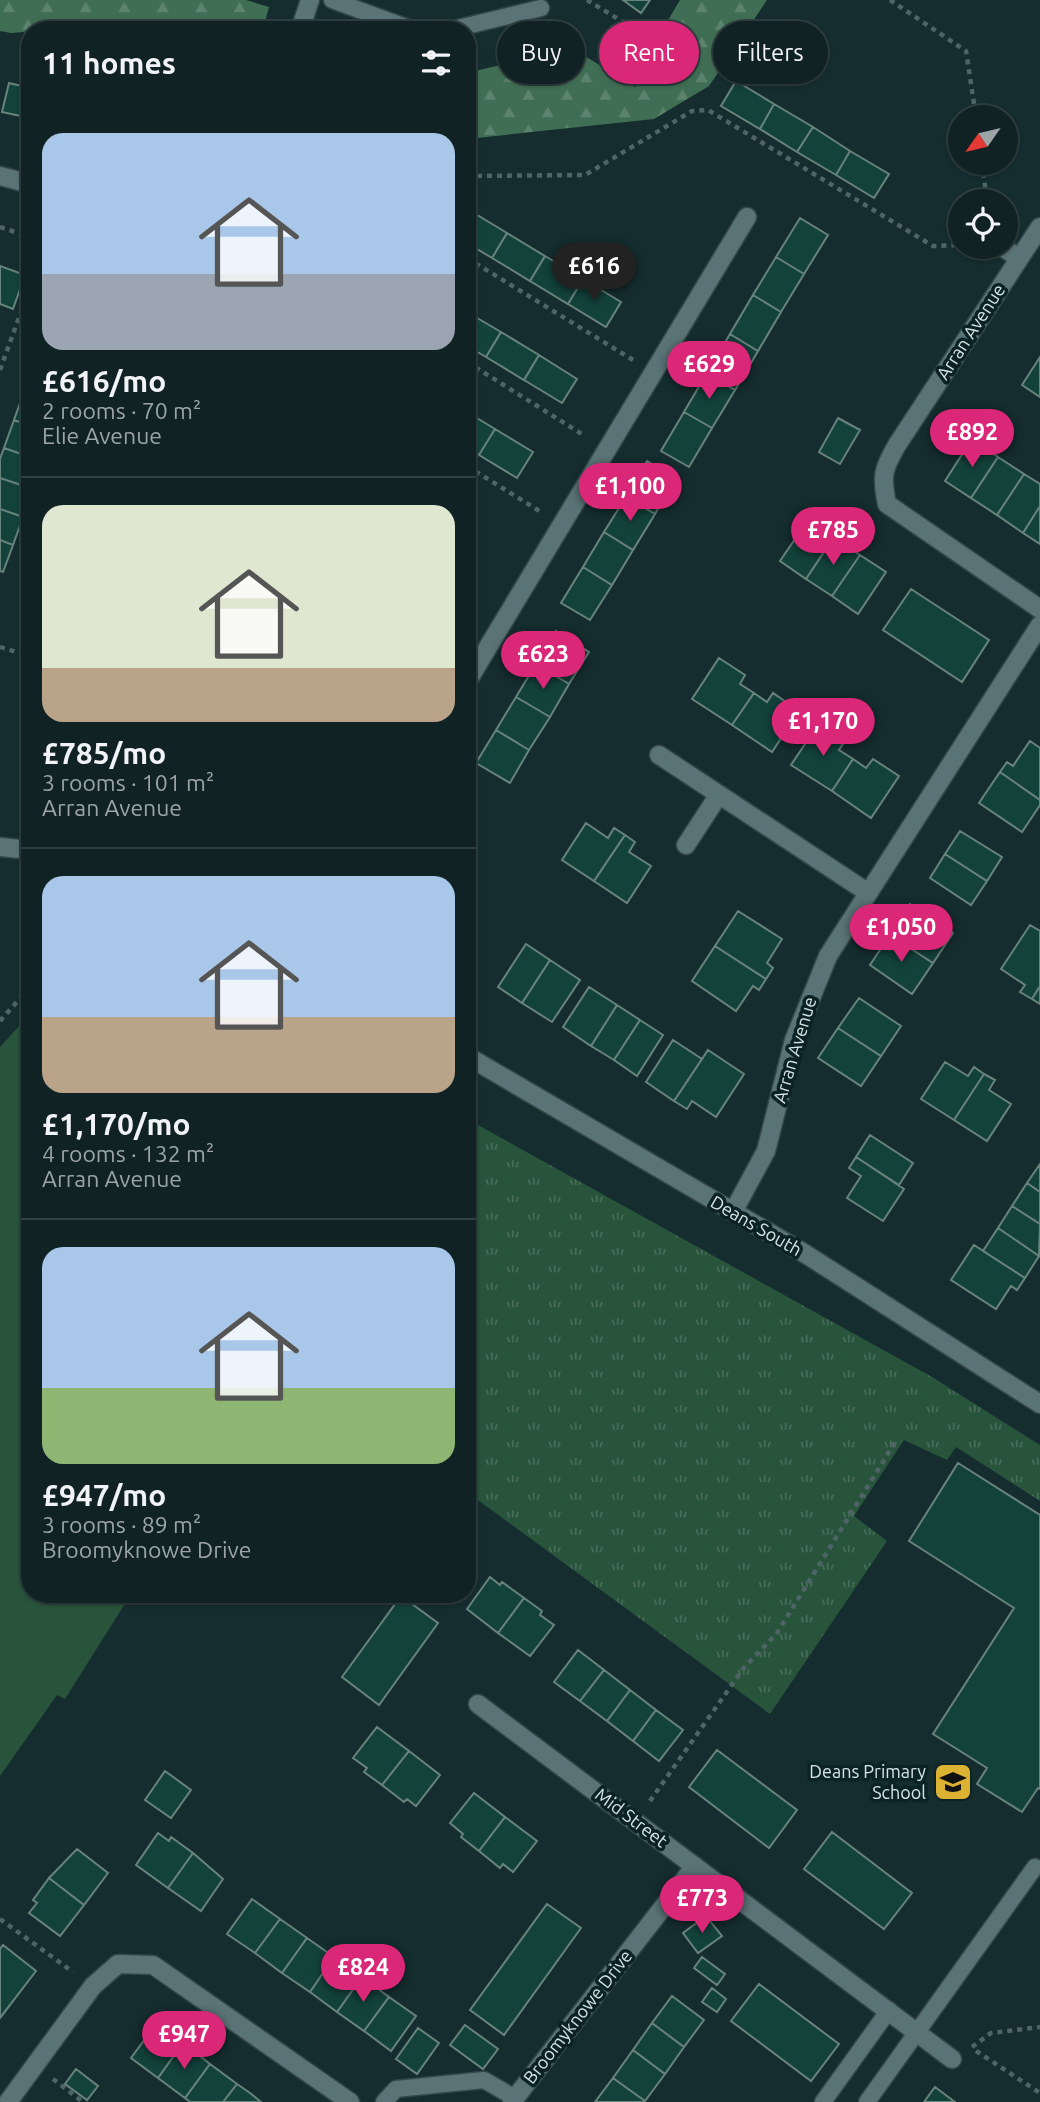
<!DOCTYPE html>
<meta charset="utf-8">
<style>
:root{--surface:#102223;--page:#1e2f30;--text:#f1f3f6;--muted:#9ca4a6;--line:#303f41;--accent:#db2777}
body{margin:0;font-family:Ubuntu,sans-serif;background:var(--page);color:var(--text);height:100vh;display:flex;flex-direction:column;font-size:26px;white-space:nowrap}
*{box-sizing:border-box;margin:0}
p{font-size:23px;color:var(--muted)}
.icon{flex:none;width:38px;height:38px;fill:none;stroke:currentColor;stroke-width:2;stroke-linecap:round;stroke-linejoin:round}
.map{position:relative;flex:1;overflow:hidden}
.drawer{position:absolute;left:21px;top:21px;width:455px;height:1582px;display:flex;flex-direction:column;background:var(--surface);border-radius:28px;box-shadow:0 2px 5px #0004,0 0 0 2px var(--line)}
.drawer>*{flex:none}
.banner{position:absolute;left:497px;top:21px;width:438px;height:63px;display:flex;gap:14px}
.needle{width:46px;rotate:236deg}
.tools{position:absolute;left:948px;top:105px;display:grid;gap:14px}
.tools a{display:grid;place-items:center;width:70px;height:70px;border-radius:50%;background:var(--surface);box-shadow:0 2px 5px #0004,0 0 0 2px var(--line);font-size:35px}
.price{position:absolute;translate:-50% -60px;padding:0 16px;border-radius:24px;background:var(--accent);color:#fff;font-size:23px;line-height:46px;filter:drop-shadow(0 2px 4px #0008)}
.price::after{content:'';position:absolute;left:50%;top:42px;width:21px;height:16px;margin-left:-10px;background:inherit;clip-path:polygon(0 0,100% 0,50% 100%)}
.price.active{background:#222;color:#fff}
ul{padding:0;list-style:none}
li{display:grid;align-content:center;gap:14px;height:371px;padding:0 21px}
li+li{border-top:2px solid var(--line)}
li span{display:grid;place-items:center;height:217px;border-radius:21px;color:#555}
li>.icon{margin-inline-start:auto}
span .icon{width:126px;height:126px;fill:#fffc;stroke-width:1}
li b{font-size:30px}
h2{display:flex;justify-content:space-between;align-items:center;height:84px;padding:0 21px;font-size:30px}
.pill{padding:0 24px;border-radius:32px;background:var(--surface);box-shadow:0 2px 5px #0004,0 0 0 2px var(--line);font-size:24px;line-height:63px}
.pill.active{background:var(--accent);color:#fff}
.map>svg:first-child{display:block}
.grass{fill:url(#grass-tufts)}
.forest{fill:url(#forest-firs)}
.park{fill:#29543c}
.building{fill:#13423b;stroke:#68827c;stroke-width:2}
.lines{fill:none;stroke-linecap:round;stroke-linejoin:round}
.service-casing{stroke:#334749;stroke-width:19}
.minor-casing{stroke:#334749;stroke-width:21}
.tertiary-casing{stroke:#334749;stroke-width:21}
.path{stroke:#4f6466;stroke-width:4.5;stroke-dasharray:5 5;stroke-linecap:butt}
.service{stroke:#5a7376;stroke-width:16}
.minor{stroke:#5a7376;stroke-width:18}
.tertiary{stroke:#5a7376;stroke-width:18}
.labels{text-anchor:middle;stroke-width:7;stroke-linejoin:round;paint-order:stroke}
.street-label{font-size:18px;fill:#d6e4e6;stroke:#0b2325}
.poi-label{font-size:18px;fill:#d6e4e6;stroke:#0b2325;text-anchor:end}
</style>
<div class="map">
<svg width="1040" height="2102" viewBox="0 0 1040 2102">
<defs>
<pattern id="grass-tufts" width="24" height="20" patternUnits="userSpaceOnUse" patternTransform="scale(1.75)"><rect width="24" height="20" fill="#29543c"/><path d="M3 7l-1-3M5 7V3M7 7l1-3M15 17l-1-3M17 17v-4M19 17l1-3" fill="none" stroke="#476c58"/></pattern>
<pattern id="forest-firs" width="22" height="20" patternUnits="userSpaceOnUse" patternTransform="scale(1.75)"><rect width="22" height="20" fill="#406e54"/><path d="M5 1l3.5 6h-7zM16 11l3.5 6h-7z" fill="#5b836d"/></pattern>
</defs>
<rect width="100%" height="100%" fill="#152d2f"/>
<path class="grass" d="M467 1119 932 1377 1040 1445V1501L956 1447 947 1460 904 1440 854 1516 887 1541 770 1714 467 1492Z"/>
<path class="forest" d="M0 0H246L269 7 263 30H126L113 25 11 33 0 31Z
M680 0H767L709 86 654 119 467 139V73L572 48 635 87 652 75 658 37Z"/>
<path class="park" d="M30 1014V1594H131L65 1699 57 1695 0 1776V1047Z"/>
<path class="building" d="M623 0H650L641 13Z
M736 81 774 104 760 129 721 106Z
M9 83 30 88V118L2 112Z
M774 104 813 127 797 152 760 129Z
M813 127 850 151 836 175 797 152Z
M850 151 889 174 874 198 836 175Z
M469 210 507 233 492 258 467 243Z
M800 218 828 235 804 274 776 257Z
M507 233 545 256 530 281 492 258Z
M545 256 583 279 568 304 530 281Z
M776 257 804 274 781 312 753 295Z
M0 266 25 275 13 309 0 304Z
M583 279 621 302 606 327 568 304Z
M753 295 781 312 758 351 730 334Z
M467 312 501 332 486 357 467 346Z
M501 332 539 355 524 380 486 357Z
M730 334 758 351 735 390 707 373Z
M539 355 577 379 562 403 524 380Z
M1040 357V397L1022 385Z
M707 373 735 390 712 428 684 412Z
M30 375V395L24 392Z
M24 392 30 395V426L14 420Z
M467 412 495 429 479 455 467 448Z
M684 412 712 428 689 467 661 451Z
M838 418 860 430 840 464 819 452Z
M14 420 30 426V457L4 448Z
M495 429 533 452 517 478 479 455Z
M972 439 998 457 971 498 945 481Z
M4 448 30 457V488L0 478V459Z
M998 457 1024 474 997 515 971 498Z
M647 461 676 478 655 514 626 497Z
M1024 474 1040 484V506L1023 533 997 515Z
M0 478 30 488 23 517 0 509Z
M626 497 655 514 633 550 604 532Z
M1040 506V544L1023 533Z
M0 509 23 517 13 545 0 540Z
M808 520 834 537 806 579 780 561Z
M604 532 633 550 612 585 583 567Z
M834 537 860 555 832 596 806 579Z
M0 540 13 545 3 572 0 571Z
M860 555 886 572 858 614 832 596Z
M583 567 612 585 590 620 561 603Z
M911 589 989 640 962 682 883 630Z
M556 631 589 652 569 684 536 664Z
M719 658 745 675 740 684 754 693 732 725 692 699Z
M536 664 569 684 550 717 516 697Z
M754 693 767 702 773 693 799 711 772 752 732 725Z
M516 697 550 717 529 750 496 730Z
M819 723 845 741 839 750 853 759 832 791 791 765Z
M496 730 529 750 510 783 476 763Z
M1030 741 1040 748V800L1000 772 1007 762 1013 766Z
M853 759 866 768 873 759 899 776 871 818 832 791Z
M1000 772 1040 800V805L1022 832 979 803Z
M586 823 608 838 614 828 625 835 594 881 562 860Z
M960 831 1002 857 987 881 945 854Z
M625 835 635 842 629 852 651 866 627 903 594 881Z
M945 854 987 881 971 905 930 878Z
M910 904 953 933 933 963 890 935Z
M738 911 782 939 767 963 773 968 766 979 715 946Z
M1030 925 1040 931V986L1032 999 1020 992 1025 985 1001 969Z
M890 935 933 963 912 994 870 965Z
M526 944 550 960 522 1003 498 987Z
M715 946 766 979 759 990 753 986 736 1011 692 981Z
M550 960 580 980 552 1022 522 1003Z
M1040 986V1004L1032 999Z
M589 987 617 1005 591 1046 563 1027Z
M859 998 901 1026 881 1056 838 1028Z
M617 1005 640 1020 614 1060 591 1046Z
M640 1020 663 1035 637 1076 614 1060Z
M838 1028 881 1056 861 1086 818 1058Z
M673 1040 702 1059 674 1101 646 1082Z
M708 1050 744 1074 716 1117 692 1101 687 1109 674 1101Z
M945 1062 968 1076 974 1067 984 1074 954 1120 921 1099Z
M984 1074 995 1080 989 1090 1011 1104 987 1141 954 1120Z
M870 1135 913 1163 899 1185 856 1157Z
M856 1157 904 1189 883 1221 847 1198 861 1176 849 1168Z
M1040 1164V1192L1027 1183Z
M1027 1183 1040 1192V1224L1012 1206Z
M1012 1206 1040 1224 1039 1256 998 1228Z
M998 1228 1039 1256 1025 1278 983 1251Z
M974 1245 1025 1278 1017 1290 1011 1286 996 1309 951 1280Z
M958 1463 1040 1515V1789L1038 1788 1022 1812 977 1784 987 1768 933 1734 1014 1608 909 1541Z
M490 1577 500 1585 502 1582 524 1598 498 1633 467 1609Z
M401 1596 438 1623 379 1705 342 1677Z
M524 1598 542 1611 540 1615 554 1625 530 1656 498 1633Z
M578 1650 604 1670 580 1701 554 1682Z
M604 1670 630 1690 607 1721 580 1701Z
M630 1690 656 1710 633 1741 607 1721Z
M656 1710 683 1730 659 1761 633 1741Z
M377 1727 409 1751 382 1785 364 1772 367 1768 353 1758Z
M717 1750 797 1810 769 1848 689 1787Z
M409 1751 440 1775 416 1806 407 1799 404 1802 382 1785Z
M165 1771 191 1790 171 1818 145 1800Z
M474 1793 505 1817 479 1851 461 1837 463 1834 450 1823Z
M505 1817 537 1841 513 1872 503 1864 500 1868 479 1851Z
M832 1832 912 1893 884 1929 804 1869Z
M158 1833 169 1841 171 1837 193 1853 168 1888 136 1865Z
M77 1849 108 1873 84 1905 49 1878Z
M193 1853 223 1879 201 1911 168 1888Z
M49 1878 84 1905 60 1936 29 1913 37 1903 33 1900Z
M252 1899 280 1919 255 1953 227 1934Z
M547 1904 581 1928 504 2035 470 2010Z
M706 1916 722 1936 698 1953 683 1933Z
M280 1919 307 1938 282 1973 255 1953Z
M307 1938 334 1957 310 1992 282 1973Z
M3 1945 36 1971 0 2018V1949Z
M334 1957 362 1977 337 2012 310 1992Z
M702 1957 725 1974 717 1985 694 1968Z
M362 1977 389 1997 364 2031 337 2012Z
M759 1984 839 2044 811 2081 731 2021Z
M712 1988 726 1999 717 2012 702 2002Z
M672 1996 704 2020 684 2047 652 2023Z
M389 1997 416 2016 391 2051 364 2031Z
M652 2023 684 2047 665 2074 633 2050Z
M156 2024 183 2043 158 2078 131 2058Z
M465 2025 498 2049 483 2069 450 2045Z
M418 2028 439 2043 417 2074 396 2059Z
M183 2043 210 2064 185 2098 158 2078Z
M633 2050 665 2074 645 2101 613 2078Z
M210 2064 237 2084 223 2102H190L185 2098Z
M76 2069 98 2086 87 2100 65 2084Z
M613 2078 645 2101V2102H595Z
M237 2084 250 2093 261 2102H223Z
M935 2087 955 2102H924Z"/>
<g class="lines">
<defs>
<path id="service" d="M332 0 414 30
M450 30 541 8
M384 2102 396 2089 484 2080 515 2098
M823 2102 889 2010
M867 2102 1035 1867"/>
<path id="minor" d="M300 30 310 0
M0 176 30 184
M1040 227 897 445C883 469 881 476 887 504L1040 609
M1002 247 1019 258
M467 682 747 217
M659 755 867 892
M686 845 718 796
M733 1212 766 1151 794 1040 828 956 1040 625
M478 1704 952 2059
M8 2102 93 1986 118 1964 153 1965 350 2102
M512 2102 695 1866"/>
<path id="tertiary" d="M0 847 30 850
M467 1056 804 1253 1040 1404"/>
</defs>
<use href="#service" class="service-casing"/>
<use href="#minor" class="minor-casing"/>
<use href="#tertiary" class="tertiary-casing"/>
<path class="path" d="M587 0 633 28
M890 0 966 51 976 117
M982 163 987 201
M467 176 585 175 692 111 708 110 933 246 961 245
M0 227 30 237
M467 258 633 360
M467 362 585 436
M0 370 30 287
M467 466 541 512
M0 647 30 656
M0 1021 30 987
M467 1025 477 1019
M650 1801 743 1669 777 1633 897 1439
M0 1919 73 1972
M972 2047 991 2033 1040 2027
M976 2051 1040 2093
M53 2079 83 2102"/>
<use href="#service" class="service"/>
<use href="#minor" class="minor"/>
<use href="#tertiary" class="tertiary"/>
</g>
<defs>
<symbol id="school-square" viewBox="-11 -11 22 22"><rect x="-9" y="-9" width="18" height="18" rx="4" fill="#dcb233" stroke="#0b2325"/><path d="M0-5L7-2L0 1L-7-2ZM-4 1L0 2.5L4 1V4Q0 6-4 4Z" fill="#111"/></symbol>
</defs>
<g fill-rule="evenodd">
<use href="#school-square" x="931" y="1760" width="44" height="44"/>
</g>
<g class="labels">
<g class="street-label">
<text transform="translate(971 332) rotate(-57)" y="6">Arran Avenue</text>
<text transform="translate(795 1050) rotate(-73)" y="6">Arran Avenue</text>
<text transform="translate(756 1226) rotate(30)" y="6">Deans South</text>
<text transform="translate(631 1818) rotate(37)" y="6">Mid Street</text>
<text transform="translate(578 2017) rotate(-52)" y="6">Broomyknowe Drive</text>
</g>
<g class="poi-label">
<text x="926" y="1778">Deans Primary<tspan x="926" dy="21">School</tspan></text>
</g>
</g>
</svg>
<div class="tools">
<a><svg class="needle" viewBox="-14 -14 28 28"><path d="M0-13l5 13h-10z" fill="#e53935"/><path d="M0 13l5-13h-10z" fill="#9ca4a6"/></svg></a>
<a><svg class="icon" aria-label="locate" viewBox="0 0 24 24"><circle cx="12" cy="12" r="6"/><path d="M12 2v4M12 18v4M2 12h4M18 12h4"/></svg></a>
</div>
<b class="price active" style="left:594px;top:303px">£616</b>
<b class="price" style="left:709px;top:401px">£629</b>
<b class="price" style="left:972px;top:469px">£892</b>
<b class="price" style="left:630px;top:523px">£1,100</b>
<b class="price" style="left:833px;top:567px">£785</b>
<b class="price" style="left:543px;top:691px">£623</b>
<b class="price" style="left:823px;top:758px">£1,170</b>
<b class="price" style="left:901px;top:964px">£1,050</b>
<b class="price" style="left:702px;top:1935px">£773</b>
<b class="price" style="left:363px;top:2004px">£824</b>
<b class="price" style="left:184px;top:2071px">£947</b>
<div class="banner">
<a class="pill">Buy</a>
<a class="pill active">Rent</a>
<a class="pill">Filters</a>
</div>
<section class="drawer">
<h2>11 homes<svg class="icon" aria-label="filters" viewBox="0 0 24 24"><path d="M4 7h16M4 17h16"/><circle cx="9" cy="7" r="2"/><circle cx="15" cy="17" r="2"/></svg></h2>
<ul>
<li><span style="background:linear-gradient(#a9c7e8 65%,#9aa5b1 0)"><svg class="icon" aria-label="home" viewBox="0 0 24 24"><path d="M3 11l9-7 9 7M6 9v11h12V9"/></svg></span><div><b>£616/mo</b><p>2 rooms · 70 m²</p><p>Elie Avenue</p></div></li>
<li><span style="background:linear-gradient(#dfe7d0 75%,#b9a48a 0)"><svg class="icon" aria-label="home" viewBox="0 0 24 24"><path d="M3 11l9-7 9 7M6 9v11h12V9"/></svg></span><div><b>£785/mo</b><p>3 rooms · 101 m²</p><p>Arran Avenue</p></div></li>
<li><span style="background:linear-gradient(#a9c7e8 65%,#b9a48a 0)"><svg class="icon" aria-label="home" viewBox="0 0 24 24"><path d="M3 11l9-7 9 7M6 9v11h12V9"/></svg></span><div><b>£1,170/mo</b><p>4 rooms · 132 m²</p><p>Arran Avenue</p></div></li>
<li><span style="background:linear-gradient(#a9c7e8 65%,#8fb573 0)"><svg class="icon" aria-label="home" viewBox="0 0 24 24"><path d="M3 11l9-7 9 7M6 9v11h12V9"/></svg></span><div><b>£947/mo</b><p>3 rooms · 89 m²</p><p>Broomyknowe Drive</p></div></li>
</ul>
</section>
</div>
